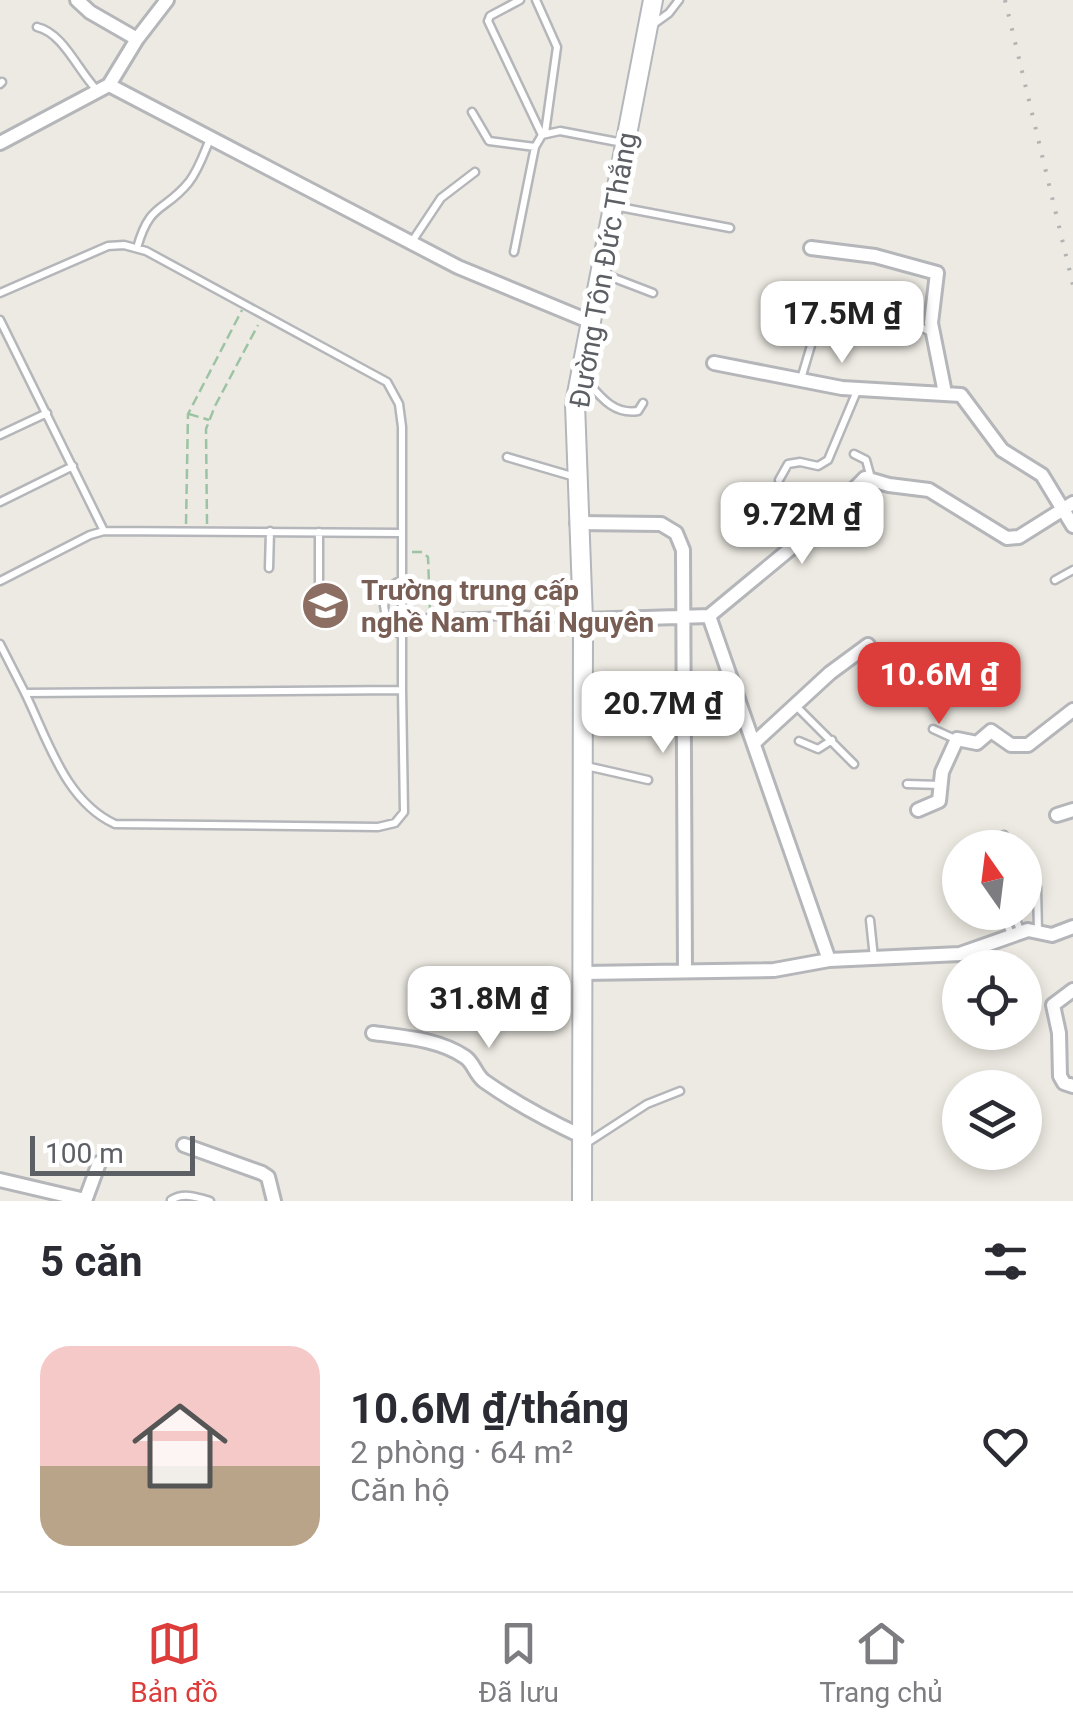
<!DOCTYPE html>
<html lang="vi">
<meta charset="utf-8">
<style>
:root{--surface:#fff;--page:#f2f2f3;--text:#2b2b33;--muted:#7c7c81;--line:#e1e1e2;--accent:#dd3d3a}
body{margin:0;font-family:Roboto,sans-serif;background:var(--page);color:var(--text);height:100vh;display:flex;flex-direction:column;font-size:38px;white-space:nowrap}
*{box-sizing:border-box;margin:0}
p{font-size:32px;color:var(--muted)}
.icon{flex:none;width:55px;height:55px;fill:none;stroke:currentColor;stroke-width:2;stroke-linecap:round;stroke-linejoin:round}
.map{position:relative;height:1201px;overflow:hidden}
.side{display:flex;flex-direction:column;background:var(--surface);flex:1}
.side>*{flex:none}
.needle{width:65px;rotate:346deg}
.fabs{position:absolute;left:942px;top:830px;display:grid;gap:20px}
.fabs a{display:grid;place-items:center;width:100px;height:100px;border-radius:50%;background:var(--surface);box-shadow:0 5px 15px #0003;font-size:50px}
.scale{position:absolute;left:30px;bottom:25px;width:165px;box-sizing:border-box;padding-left:10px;border:5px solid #5c5f63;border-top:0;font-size:28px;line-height:35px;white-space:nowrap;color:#5c5f63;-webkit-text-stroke:8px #fff;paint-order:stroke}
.price{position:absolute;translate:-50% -85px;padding:0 22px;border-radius:20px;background:#fff;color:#222;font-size:32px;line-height:65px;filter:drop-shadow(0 2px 5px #0008)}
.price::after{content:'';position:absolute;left:50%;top:60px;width:30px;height:22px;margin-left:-15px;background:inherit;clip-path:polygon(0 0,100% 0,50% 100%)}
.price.current{background:var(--accent);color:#fff}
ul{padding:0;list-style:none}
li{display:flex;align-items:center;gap:30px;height:250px;padding:0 40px}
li+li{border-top:2px solid var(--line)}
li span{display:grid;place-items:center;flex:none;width:280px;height:200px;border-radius:30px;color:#555}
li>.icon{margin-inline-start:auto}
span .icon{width:120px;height:120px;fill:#fffc;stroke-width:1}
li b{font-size:42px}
h2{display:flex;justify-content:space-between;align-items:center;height:120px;padding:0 40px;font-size:42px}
.tab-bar{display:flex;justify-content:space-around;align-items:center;height:140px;border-top:2px solid var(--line);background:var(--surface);font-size:28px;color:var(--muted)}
.tab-bar a{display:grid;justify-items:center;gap:5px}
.tab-bar .current{color:var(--accent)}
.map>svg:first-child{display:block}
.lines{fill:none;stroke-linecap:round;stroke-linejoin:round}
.service-casing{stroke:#b4b6ba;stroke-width:11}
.minor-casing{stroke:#b4b6ba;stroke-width:18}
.secondary-casing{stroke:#b3b6ba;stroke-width:22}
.path{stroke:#9cc4a4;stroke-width:2.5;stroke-dasharray:10 5;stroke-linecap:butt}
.service{stroke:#fff;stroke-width:6}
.minor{stroke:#fff;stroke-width:12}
.secondary{stroke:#fff;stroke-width:18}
.rail{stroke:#b2b3b3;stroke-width:4;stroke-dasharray:2.5 12;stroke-linecap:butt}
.labels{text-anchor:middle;stroke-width:10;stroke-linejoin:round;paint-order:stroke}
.street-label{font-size:28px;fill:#5c5f63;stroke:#fff}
.education-label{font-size:28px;font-weight:bold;fill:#785e54;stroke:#fff;text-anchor:start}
</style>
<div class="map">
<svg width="1073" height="1201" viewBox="0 0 1073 1201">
<rect width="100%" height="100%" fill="#edeae3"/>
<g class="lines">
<defs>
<path id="service" d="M520 0 490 16 488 21 542 135
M536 0 557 47 545 133
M651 26 669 13 679 0
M37 27C63 33 77 69 96 89
M0 84 2 82
M472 112 489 141 535 147
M614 206 730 228
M411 243 441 198 475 172
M137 248C150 201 164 213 189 182 199 169 204 153 210 139
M514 252 535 147 542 135 560 131 623 143
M601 273 653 293
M0 293 108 246 124 245 146 251 387 382 399 404 402 427V690L25 693 0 644
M877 307 931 332
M779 316 811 335 812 342 801 379
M0 320 104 531
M585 379C600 396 613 415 638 411L643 403
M0 435 47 413
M854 454 866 460 871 478
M507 457 575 477
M779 480 788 464 800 462 818 466 828 460 857 391
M0 502 73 466
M269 568 270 531
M401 580 388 588 384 606 388 628 402 635
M1055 580 1073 570
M0 581 90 535 104 531 400 533
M402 619 525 615 581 620
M319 624V532
M25 693C48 740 65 801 115 824L378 827 395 823 404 812 402 690
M796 706 854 764
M933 729 955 739
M799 741 818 749 832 740
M586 766 648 780
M907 784 941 785
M1004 835 1005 848
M1037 887 1038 931
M1002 912 1011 934
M1014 912 1020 931
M870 920 874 958
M587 1143 647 1104 680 1091
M171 1200C183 1192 197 1197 210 1201"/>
<path id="minor" d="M77 0 90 12 137 39
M109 85 458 267 591 322
M0 143 109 85 137 39 167 0
M811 248 875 256 937 273 931 323 945 393
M714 363 842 388 961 395 1002 450 1042 475 1073 526
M577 523 661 524 676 533 683 550 685 971
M709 616 829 960
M583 620 709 616 819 525 865 478 889 485 929 490 1007 538 1019 537 1073 503
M754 743 830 673 868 645
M918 810 939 801 942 772 957 739 977 743 991 731 1011 745H1028L1073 710
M1057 815 1073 810
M583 973 774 970 829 960 960 954 1028 930 1052 935 1073 927
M1073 990 1053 1005 1059 1033 1060 1076 1064 1083 1073 1086
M373 1033C403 1037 439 1039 465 1057 474 1063 475 1074 484 1081 515 1103 547 1120 581 1136
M184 1145 262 1173 268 1177 274 1201
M0 1180 85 1200
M85 1201 99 1163"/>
<path id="secondary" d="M582 1201 583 620 575 404 653 0"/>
</defs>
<use href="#service" class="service-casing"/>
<use href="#minor" class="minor-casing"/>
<use href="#secondary" class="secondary-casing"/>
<path class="path" d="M189 414 209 420
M186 524 188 414 242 310
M207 524 206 429 215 406 258 325
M412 552H422L428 557 430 611"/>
<use href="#service" class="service"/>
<use href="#minor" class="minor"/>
<use href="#secondary" class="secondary"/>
<path class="rail" d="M1005 0 1073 285"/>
</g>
<defs>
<symbol id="university-disc" viewBox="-11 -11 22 22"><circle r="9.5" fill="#8d6e63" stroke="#fff"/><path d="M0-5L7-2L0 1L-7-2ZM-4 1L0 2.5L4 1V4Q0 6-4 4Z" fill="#fff"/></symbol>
</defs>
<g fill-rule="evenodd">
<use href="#university-disc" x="298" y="578" width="55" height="55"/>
</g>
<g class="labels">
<g class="street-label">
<text transform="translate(603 270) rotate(-80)" y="10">Đường Tôn Đức Thắng</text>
</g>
<g class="education-label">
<text x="361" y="600">Trường trung cấp<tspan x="361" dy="32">nghề Nam Thái Nguyên</tspan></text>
</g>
</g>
</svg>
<div class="fabs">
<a><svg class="needle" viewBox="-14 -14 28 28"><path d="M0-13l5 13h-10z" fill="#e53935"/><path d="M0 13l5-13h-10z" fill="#7c7c81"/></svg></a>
<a><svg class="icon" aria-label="locate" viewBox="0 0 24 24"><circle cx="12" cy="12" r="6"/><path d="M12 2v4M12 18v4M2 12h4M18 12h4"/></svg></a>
<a><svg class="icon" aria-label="layers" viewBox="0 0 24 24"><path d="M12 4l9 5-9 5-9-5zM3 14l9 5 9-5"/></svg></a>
</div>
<div class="scale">100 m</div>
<b class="price" style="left:842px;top:366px">17.5M ₫</b>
<b class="price" style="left:802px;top:567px">9.72M ₫</b>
<b class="price current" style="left:939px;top:727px">10.6M ₫</b>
<b class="price" style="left:663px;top:756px">20.7M ₫</b>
<b class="price" style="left:489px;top:1051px">31.8M ₫</b>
</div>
<section class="side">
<h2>5 căn<svg class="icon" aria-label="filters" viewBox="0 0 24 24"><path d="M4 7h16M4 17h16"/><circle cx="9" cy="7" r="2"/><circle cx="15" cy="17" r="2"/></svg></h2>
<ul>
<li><span style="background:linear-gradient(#f6c9c9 60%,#b9a48a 0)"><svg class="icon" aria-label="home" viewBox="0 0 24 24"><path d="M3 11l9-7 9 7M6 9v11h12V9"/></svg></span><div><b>10.6M ₫/tháng</b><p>2 phòng · 64 m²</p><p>Căn hộ</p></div><svg class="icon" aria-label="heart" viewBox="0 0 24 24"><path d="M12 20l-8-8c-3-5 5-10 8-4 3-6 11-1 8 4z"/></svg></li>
</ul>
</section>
<nav class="tab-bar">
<a class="current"><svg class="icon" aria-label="map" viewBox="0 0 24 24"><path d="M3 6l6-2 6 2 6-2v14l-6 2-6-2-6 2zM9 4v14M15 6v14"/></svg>Bản đồ</a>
<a><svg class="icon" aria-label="saved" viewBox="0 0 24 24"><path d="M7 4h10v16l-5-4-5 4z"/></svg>Đã lưu</a>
<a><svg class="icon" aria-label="home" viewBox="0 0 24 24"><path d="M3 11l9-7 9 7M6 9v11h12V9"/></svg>Trang chủ</a>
</nav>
